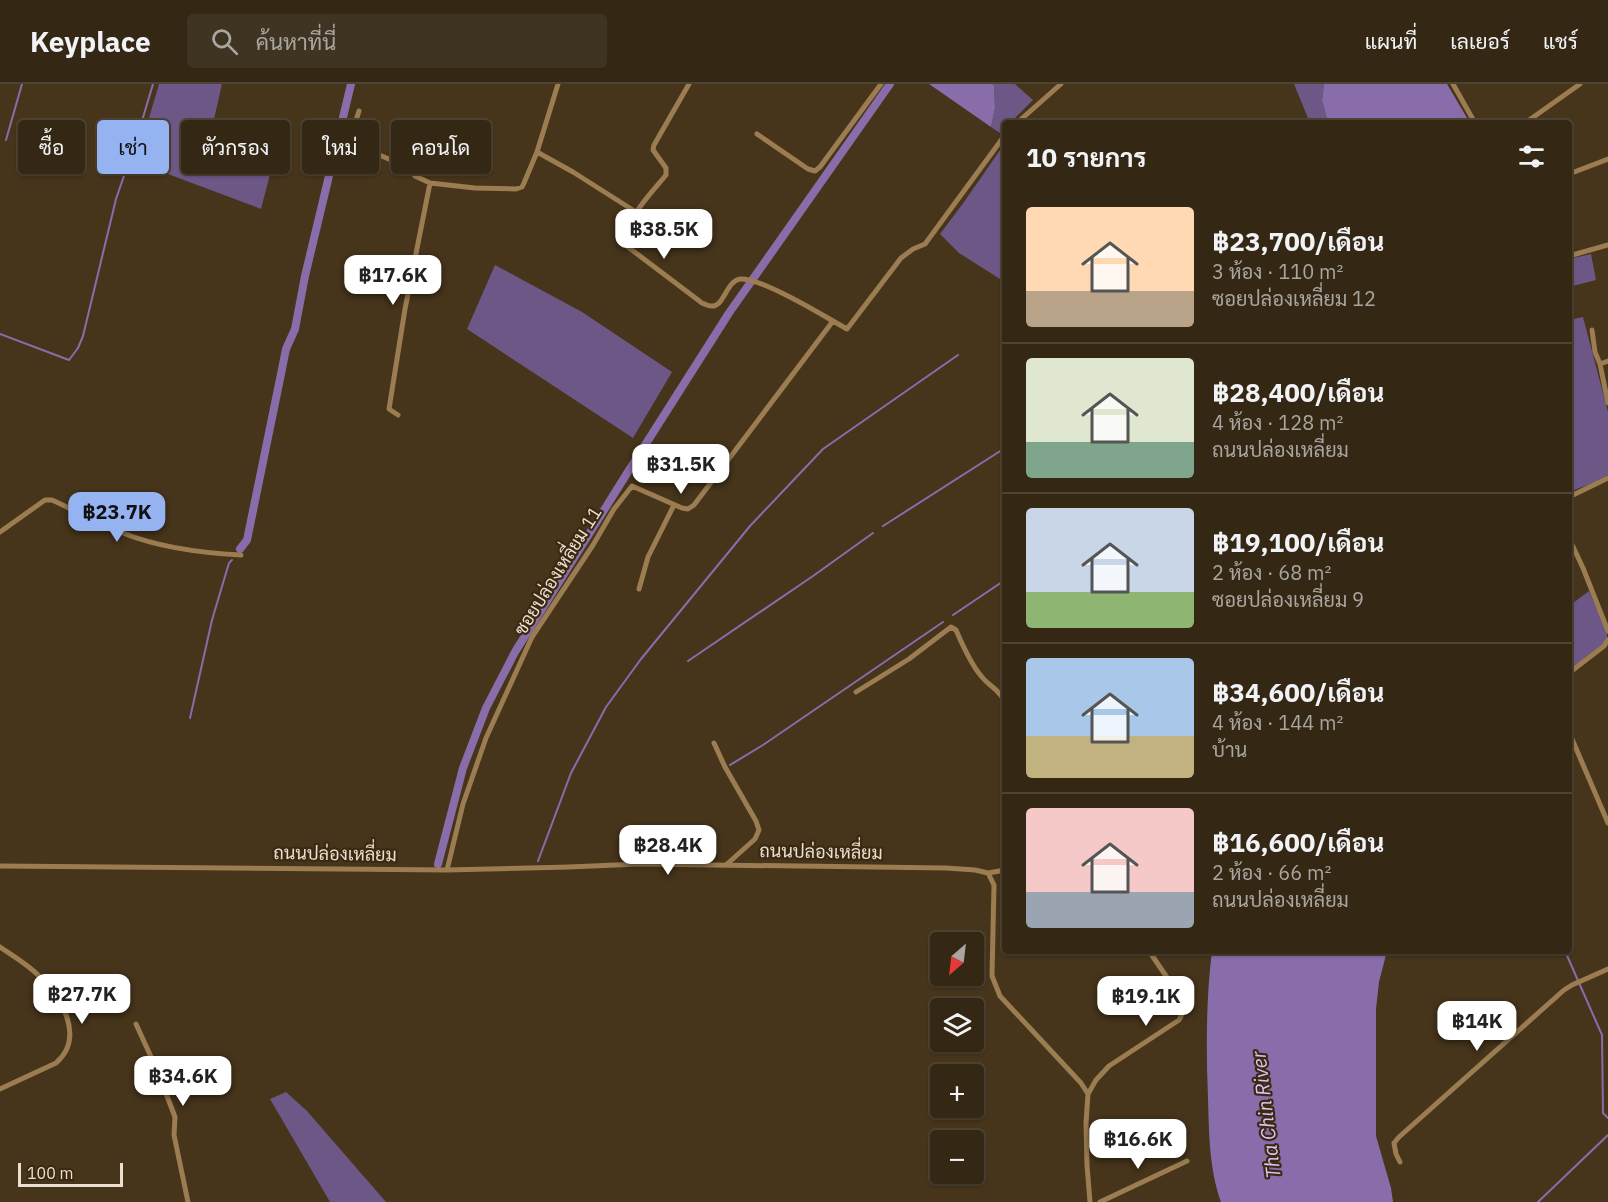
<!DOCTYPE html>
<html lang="th">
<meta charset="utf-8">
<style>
:root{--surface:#342714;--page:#3f3322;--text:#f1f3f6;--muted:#a9a5a0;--line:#4e4434;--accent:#95b2f1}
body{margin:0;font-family:"IBM Plex Sans",Sarabun,sans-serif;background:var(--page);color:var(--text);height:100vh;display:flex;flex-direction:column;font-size:22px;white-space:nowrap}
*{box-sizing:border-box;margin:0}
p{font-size:20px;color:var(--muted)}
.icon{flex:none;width:33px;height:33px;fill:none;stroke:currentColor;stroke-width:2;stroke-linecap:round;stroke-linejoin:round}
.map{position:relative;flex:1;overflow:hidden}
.sheet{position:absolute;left:1002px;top:36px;width:570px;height:834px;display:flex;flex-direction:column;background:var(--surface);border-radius:6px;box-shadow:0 2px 4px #0004,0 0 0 2px var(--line)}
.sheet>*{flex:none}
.top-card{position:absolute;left:18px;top:36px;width:570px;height:54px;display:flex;gap:12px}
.needle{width:39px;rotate:208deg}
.tools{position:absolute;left:930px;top:848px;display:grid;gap:12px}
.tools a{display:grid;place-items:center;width:54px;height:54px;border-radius:6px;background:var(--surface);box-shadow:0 2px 4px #0004,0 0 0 2px var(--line);font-size:30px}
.scale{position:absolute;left:18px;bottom:15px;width:105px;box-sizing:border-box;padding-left:6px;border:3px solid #eadfd0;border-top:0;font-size:16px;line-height:21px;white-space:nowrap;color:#eadfd0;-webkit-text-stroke:4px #3b2a11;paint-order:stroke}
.price{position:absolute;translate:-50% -51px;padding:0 14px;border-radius:12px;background:#fff;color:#222;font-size:20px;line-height:39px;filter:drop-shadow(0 2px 3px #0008)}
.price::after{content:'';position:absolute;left:50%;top:36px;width:18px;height:14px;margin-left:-9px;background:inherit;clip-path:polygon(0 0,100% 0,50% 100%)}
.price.on{background:var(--accent);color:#111}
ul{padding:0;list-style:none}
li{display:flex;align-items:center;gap:18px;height:150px;padding:0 24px}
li+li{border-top:2px solid var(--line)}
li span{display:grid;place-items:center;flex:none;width:168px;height:120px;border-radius:6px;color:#555}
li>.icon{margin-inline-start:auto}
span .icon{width:72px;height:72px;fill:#fffc;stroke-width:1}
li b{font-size:26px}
h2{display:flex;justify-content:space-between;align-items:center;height:72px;padding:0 24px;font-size:26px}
.pill{padding:0 21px;border-radius:6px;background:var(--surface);box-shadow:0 2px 4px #0004,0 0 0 2px var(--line);font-size:21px;line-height:54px}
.pill.on{background:var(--accent);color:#111}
header{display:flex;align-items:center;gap:36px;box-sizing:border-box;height:84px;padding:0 30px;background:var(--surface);border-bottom:2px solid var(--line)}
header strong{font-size:28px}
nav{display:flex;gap:33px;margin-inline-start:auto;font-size:21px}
.search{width:420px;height:54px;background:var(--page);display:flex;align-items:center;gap:15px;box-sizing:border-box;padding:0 21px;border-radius:6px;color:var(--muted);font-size:22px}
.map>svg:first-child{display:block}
.green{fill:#6c5786}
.water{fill:#896dab}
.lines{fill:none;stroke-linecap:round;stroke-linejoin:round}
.stream{stroke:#896dab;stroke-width:2}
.canal{stroke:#896dab;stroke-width:8}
.street{stroke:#9c7c51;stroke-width:5}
.labels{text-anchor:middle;stroke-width:4.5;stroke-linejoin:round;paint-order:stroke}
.street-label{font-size:18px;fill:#eadfd0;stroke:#3b2a11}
.water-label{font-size:20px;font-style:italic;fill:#d9c3f8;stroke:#3b2a11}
</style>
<header>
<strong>Keyplace</strong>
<div class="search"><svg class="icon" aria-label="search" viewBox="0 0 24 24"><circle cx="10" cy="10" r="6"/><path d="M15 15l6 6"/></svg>ค้นหาที่นี่</div>
<nav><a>แผนที่</a><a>เลเยอร์</a><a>แชร์</a></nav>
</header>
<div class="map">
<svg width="1608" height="1118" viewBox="0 0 1608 1118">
<rect width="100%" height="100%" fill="#46341b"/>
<path class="green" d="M159 0H222L210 53 273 79 261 125 136 78Z
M992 0H1015L1033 16 1010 39H1005V44L1000 49 991 43 995 24 994 1Z
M1294 0H1324L1322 16 1328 39H1310Z
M1005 59V188L1000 195 959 169 940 150 964 118Z
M1591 170 1596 196 1569 203V175Z
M495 181 582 228 672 288 633 354 467 245Z
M1583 233 1608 328V391L1593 399 1569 408V236Z
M1589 507 1607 548V554L1604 559 1569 586V522Z
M286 1008 307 1027 386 1118H330L270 1015Z"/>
<path class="water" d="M929 0H992L994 1 995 24 991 43Z
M1324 0H1447L1470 39H1328L1322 16Z
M1212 867H1387L1379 898 1376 925V1052L1391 1104 1393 1118H1221C1209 1085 1209 1048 1208 1014 1206 965 1206 915 1212 867Z"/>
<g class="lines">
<path class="stream" d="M6 56 22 0
M0 250 69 276 78 264 83 252 116 115 136 57 153 0
M883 442 1005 364
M953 531 1005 496
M688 577 813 492 873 449
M190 634 212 536 229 479 232 476
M730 681 763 661 943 538
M538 777 571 689 606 623 641 575 750 442 823 365 958 271
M1565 867 1602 951 1603 1029 1608 1034
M1538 1118 1608 1051"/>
<path class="canal" d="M240 465 247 456 281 290 286 265 295 245 305 192 351 0
M438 780 463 684 486 624 515 568 626 391 729 229 890 0"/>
<path class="street" d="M689 0 654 61 653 66 666 84V91C650 111 623 135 628 163L702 219C705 220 708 222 711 222 724 224 726 197 740 195 759 193 816 227 833 237
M1453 0 1475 39
M359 27 350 55 351 58 355 61 408 83 415 92 430 99 475 104 516 105 522 103 524 99 537 68 558 0
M1017 39 1061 0
M1525 39 1580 0
M757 50 808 85 815 87 820 83 881 0
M537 68 573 88 636 128
M1569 90 1608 75
M1569 172 1608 161
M1592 246 1595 268 1600 280
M1608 277 1600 280 1608 319
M398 331 389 325 405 225 430 99
M1569 413 1608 394
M0 448 45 416H52C76 427 99 440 123 449 160 464 202 469 241 471
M1569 454 1583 484 1608 547
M639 505 648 473 674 421
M1569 589 1604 562 1608 556
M856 608 909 575 951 543 956 546C962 560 972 582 982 593 990 603 999 605 1005 618
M1569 648 1608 739
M714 659 725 683 756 737 759 746 755 755 726 781
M0 782 447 786 569 783 639 780 946 784 975 786 988 789 994 801 992 892 1000 912 1081 999 1088 1010 1086 1039 1087 1081 1090 1118
M447 786 463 720 486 654 532 553 593 461 614 425 632 402 682 424 688 425 694 421 833 237 847 245 901 174 913 165 925 160 1005 51
M988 789 1005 786
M0 863C13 872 27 880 38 891 61 912 86 953 56 979L0 1005
M136 940 157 986 175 1033 174 1051 188 1118
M1088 1010 1096 996 1109 982 1179 936C1184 928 1183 923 1181 914L1149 867
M1400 1078 1396 1070 1394 1059 1399 1053 1564 906 1572 901 1608 885
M1100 1118 1187 1077"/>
</g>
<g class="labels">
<g class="street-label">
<text transform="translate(558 487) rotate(-58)" y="6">ซอยปล่องเหลี่ยม 11</text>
<text transform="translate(821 768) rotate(1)" y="6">ถนนปล่องเหลี่ยม</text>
<text transform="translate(335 770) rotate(1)" y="6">ถนนปล่องเหลี่ยม</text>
</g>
<g class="water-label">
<text transform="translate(1266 1031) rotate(-97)" y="7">Tha Chin River</text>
</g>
</g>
</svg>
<div class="tools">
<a><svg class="needle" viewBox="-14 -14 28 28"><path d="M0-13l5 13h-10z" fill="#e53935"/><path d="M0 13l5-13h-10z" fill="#a9a5a0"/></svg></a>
<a><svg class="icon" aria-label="layers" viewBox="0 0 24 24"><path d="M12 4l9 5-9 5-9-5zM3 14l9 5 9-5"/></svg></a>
<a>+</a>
<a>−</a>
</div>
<div class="scale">100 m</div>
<b class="price" style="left:664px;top:176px">฿38.5K</b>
<b class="price" style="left:393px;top:222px">฿17.6K</b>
<b class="price" style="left:681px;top:411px">฿31.5K</b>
<b class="price on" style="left:117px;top:459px">฿23.7K</b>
<b class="price" style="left:668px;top:792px">฿28.4K</b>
<b class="price" style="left:82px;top:941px">฿27.7K</b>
<b class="price" style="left:1146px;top:943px">฿19.1K</b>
<b class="price" style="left:1477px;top:968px">฿14K</b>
<b class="price" style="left:183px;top:1023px">฿34.6K</b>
<b class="price" style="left:1138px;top:1086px">฿16.6K</b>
<div class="top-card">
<a class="pill">ซื้อ</a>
<a class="pill on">เช่า</a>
<a class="pill">ตัวกรอง</a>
<a class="pill">ใหม่</a>
<a class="pill">คอนโด</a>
</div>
<section class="sheet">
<h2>10 รายการ<svg class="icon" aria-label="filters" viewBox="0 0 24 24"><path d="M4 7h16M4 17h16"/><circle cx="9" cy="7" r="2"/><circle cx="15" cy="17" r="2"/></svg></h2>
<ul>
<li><span style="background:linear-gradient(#ffd9b3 70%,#b9a48a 0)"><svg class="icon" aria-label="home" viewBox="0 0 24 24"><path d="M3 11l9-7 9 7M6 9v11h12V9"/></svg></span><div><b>฿23,700/เดือน</b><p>3 ห้อง · 110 m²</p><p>ซอยปล่องเหลี่ยม 12</p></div></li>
<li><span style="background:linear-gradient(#dfe7d0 70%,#7fa58c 0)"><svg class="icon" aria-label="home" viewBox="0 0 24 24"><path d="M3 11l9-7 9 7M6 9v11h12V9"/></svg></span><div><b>฿28,400/เดือน</b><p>4 ห้อง · 128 m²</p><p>ถนนปล่องเหลี่ยม</p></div></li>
<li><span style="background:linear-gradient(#c9d6e8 70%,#8fb573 0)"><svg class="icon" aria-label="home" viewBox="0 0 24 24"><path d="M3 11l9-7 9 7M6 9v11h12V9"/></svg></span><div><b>฿19,100/เดือน</b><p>2 ห้อง · 68 m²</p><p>ซอยปล่องเหลี่ยม 9</p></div></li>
<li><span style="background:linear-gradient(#a9c7e8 65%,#c2b280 0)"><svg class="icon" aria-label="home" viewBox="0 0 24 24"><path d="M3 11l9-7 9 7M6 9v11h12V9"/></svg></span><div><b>฿34,600/เดือน</b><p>4 ห้อง · 144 m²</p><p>บ้าน</p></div></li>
<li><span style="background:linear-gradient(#f6c9c9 70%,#9aa5b1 0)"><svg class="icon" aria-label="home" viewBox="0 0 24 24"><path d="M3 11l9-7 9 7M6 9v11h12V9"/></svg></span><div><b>฿16,600/เดือน</b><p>2 ห้อง · 66 m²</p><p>ถนนปล่องเหลี่ยม</p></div></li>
</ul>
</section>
</div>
